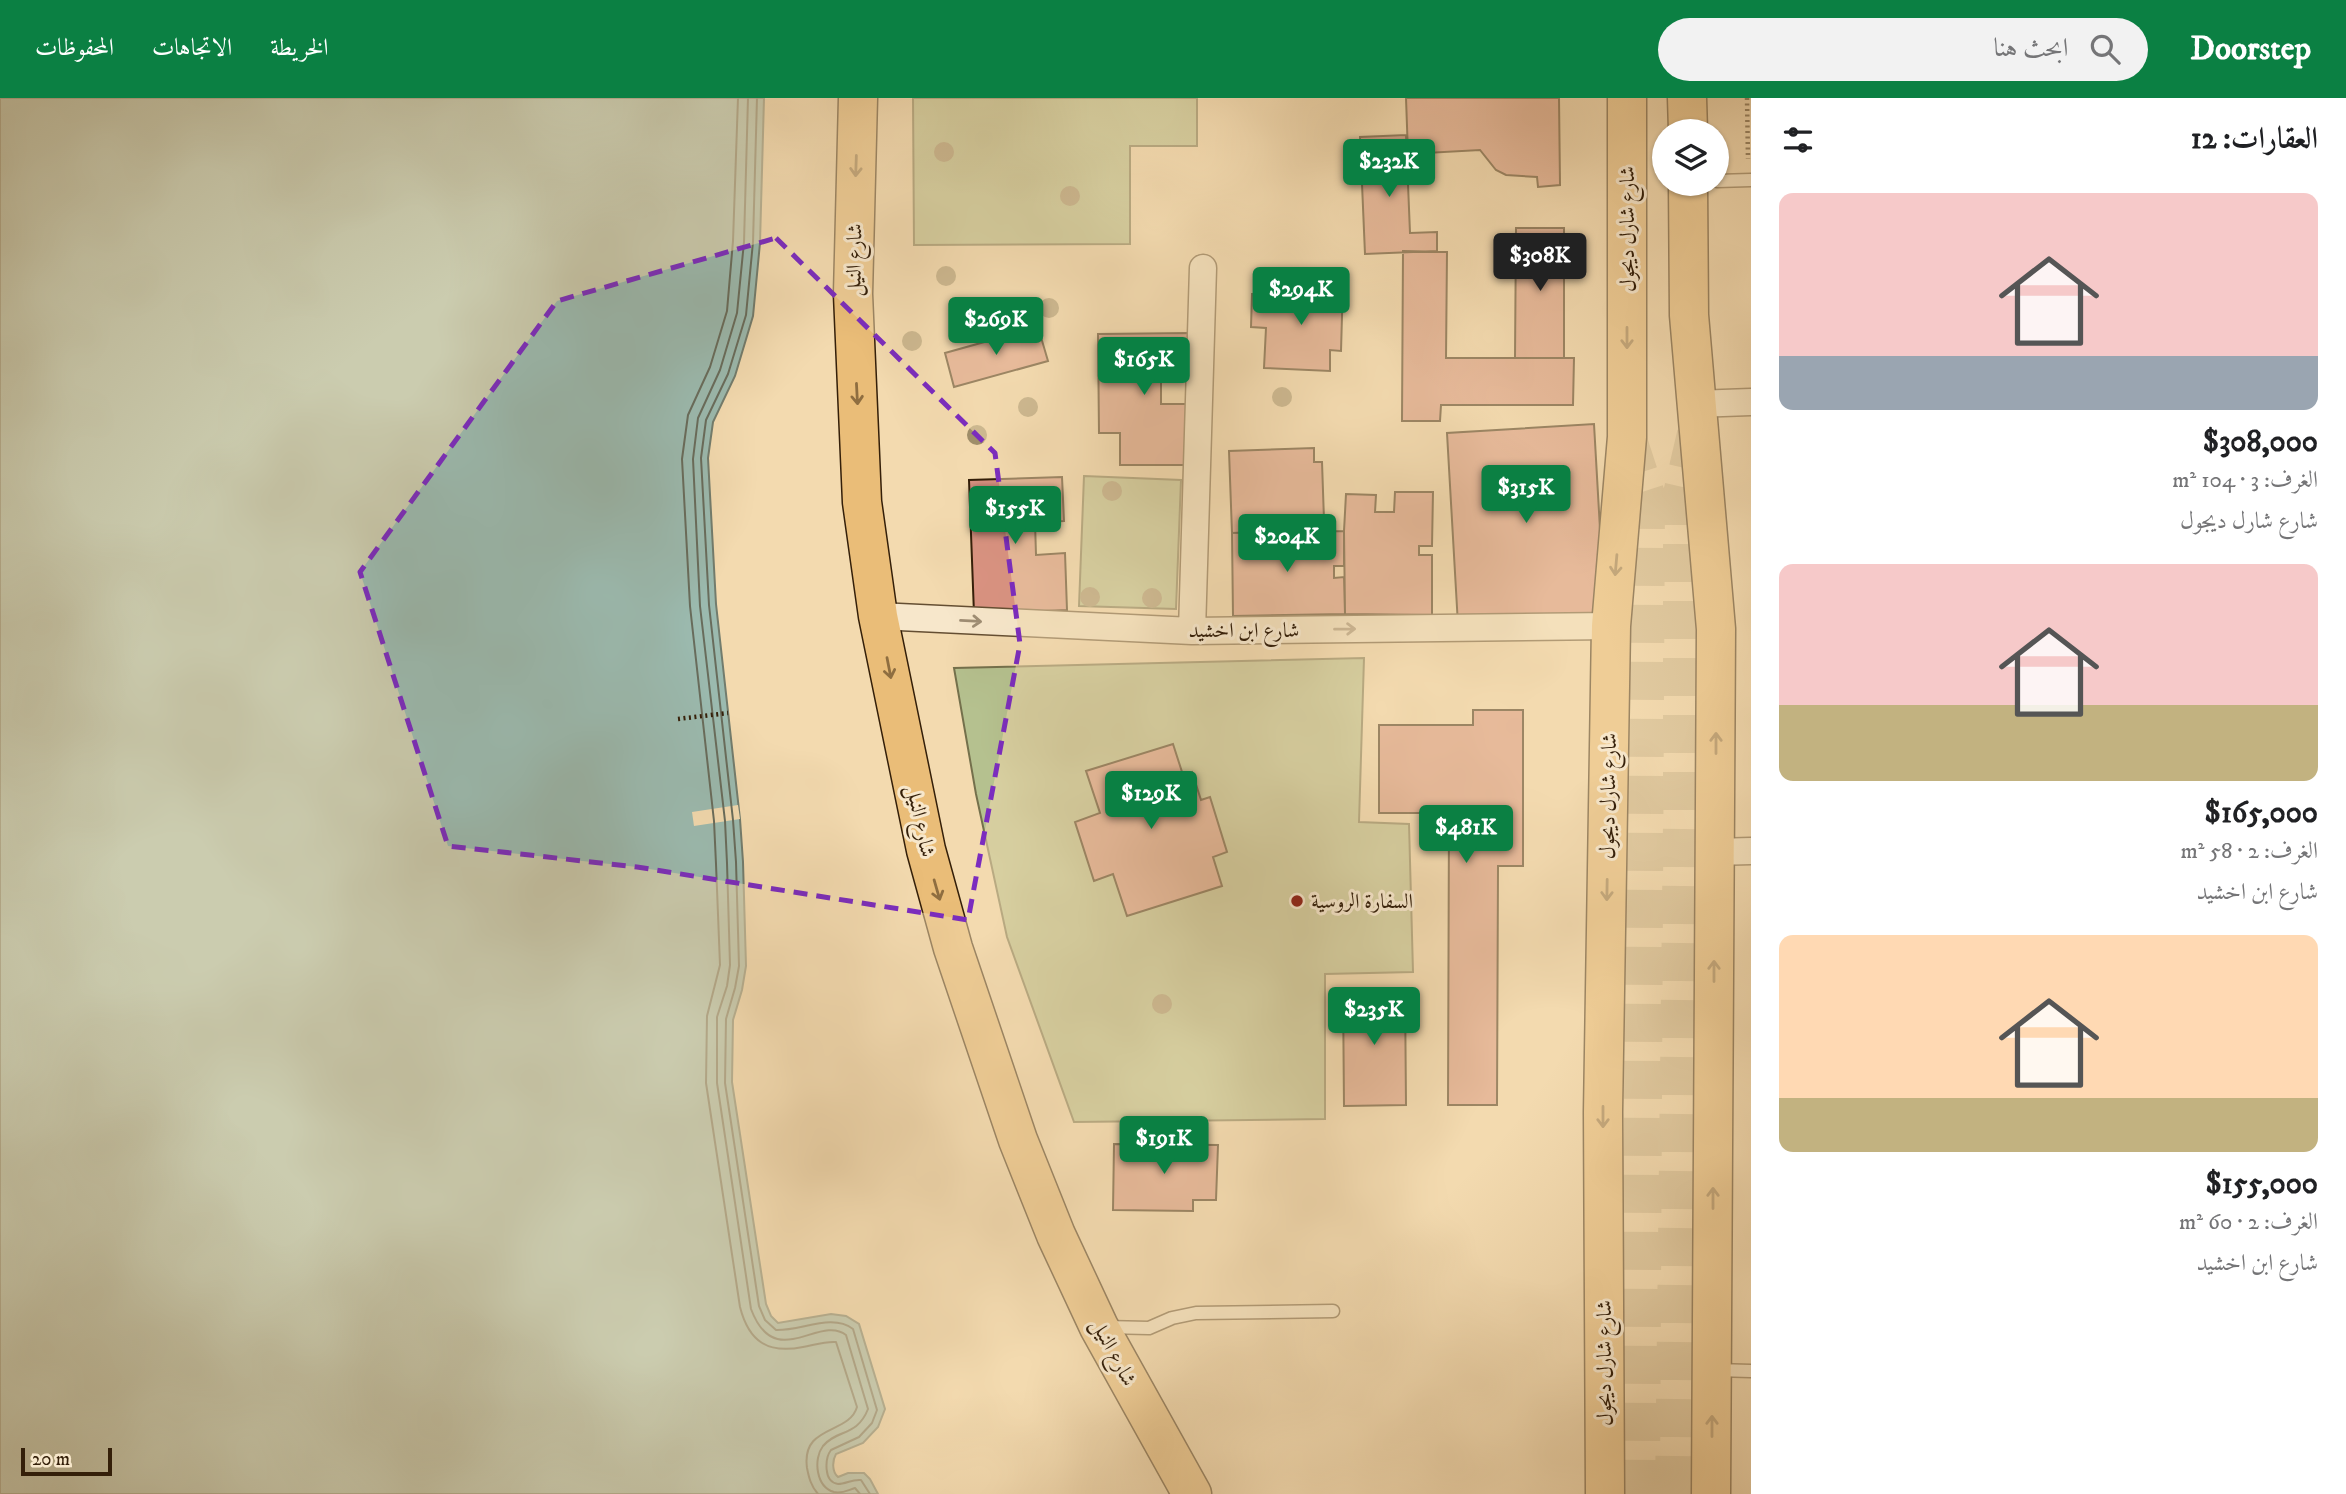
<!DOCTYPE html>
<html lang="ar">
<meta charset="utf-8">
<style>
:root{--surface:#fff;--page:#f2f2f2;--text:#202124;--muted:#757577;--accent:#0b8043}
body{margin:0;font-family:"IM FELL DW Pica",Amiri,serif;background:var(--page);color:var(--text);direction:rtl;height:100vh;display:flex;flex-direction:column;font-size:26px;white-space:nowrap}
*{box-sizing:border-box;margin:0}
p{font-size:23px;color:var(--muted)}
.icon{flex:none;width:38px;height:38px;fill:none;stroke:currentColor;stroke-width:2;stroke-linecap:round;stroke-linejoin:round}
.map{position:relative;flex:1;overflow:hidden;direction:ltr}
.details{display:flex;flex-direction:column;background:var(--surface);width:595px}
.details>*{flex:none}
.buttons{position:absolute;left:1652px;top:21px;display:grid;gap:14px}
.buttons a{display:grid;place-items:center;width:77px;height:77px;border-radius:50%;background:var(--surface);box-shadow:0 2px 5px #0004;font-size:35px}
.scale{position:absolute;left:21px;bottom:18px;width:91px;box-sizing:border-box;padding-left:7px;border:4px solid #341f09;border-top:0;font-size:19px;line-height:24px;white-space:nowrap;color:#341f09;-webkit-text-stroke:5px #f7e7cb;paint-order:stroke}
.price{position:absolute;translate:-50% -60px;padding:0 16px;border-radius:7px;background:var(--accent);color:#fff;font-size:23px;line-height:46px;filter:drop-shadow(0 2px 4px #0008)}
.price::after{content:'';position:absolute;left:50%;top:42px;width:21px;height:16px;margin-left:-10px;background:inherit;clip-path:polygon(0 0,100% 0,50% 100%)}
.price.on{background:#222;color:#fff}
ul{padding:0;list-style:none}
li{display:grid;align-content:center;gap:14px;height:371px;padding:0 28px}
li span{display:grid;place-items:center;height:217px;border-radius:14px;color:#555}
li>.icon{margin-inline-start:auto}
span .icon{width:126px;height:126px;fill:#fffc;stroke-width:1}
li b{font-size:30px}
h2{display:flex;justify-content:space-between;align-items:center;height:84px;padding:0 28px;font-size:30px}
header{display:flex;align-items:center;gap:42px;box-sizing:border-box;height:98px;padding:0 35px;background:var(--accent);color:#fff}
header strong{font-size:33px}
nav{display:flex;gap:38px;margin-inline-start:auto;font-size:24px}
.search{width:490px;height:63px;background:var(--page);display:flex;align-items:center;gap:18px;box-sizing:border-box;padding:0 24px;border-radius:38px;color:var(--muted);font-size:26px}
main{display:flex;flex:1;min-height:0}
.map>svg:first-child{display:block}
.green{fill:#b5c18f;stroke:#74704c;stroke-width:2}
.water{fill:#9bbaaf;stroke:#727c6d;stroke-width:2}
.pier{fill:#f3daaf}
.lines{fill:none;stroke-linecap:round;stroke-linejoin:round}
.shore{stroke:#686c5c;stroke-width:2}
.building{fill:#da9382;stroke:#341f09;stroke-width:2}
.primary-tunnel{stroke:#cdb58e;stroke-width:38;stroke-dasharray:38 19;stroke-linecap:butt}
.lane-casing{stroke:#644e32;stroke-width:15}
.street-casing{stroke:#644e32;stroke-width:29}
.primary-casing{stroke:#341f09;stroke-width:41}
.path{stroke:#341f09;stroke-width:4.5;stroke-dasharray:2 3.5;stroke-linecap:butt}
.lane{stroke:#f7e7cb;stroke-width:12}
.street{stroke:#f7e7cb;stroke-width:26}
.primary{stroke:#eabd78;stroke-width:38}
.tree{fill:#9f8e6a}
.oneway{stroke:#8f6e40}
.oneway2{stroke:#9f8d74}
.marked{fill:none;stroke:#7b2cbf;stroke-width:5;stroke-dasharray:14 9;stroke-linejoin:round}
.poi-dot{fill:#8f2418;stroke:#f7e7cb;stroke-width:2.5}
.labels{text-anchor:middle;stroke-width:6;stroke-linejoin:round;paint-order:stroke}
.street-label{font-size:21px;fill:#341f09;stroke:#f7e7cb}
.poi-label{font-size:21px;fill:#341f09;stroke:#f7e7cb;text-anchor:start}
</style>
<header>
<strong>Doorstep</strong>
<div class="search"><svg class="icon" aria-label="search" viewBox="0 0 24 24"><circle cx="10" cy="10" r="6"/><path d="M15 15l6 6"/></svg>ابحث هنا</div>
<nav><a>الخريطة</a><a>الاتجاهات</a><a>المحفوظات</a></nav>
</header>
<main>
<section class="details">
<h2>العقارات: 12<svg class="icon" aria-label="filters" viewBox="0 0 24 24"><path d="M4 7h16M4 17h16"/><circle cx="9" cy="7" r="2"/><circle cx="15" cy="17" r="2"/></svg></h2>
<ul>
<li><span style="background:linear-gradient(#f6c9c9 75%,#9aa5b1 0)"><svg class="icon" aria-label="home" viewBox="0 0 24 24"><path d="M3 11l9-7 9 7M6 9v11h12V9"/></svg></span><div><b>$308,000</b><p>الغرف: 3 · 104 m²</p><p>شارع شارل ديجول</p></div></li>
<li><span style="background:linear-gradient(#f6c9c9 65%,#c2b280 0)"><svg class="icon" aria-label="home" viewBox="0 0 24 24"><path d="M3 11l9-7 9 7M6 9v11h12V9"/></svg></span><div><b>$165,000</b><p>الغرف: 2 · 58 m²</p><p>شارع ابن اخشيد</p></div></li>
<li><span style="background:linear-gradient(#ffd9b3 75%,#c2b280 0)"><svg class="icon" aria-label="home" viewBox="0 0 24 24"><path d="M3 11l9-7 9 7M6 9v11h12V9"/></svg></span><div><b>$155,000</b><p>الغرف: 2 · 60 m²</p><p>شارع ابن اخشيد</p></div></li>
</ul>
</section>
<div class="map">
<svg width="1751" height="1396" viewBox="0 0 1751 1396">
<rect width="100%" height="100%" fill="#f3daaf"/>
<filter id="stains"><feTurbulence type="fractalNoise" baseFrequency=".00286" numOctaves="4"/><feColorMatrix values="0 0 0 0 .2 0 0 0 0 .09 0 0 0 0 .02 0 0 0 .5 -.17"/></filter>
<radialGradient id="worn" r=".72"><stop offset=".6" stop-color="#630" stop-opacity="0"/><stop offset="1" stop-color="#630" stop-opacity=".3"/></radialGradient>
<path class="green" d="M913 0H1197V48H1130V146L914 147Z
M1084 378 1181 382 1176 511 1079 508Z
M1364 560 1359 724 1409 726 1413 874 1325 876V1021L1074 1024 1007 839 976 696 954 570Z"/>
<path class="water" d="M0 0H764L760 145 753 218 735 278 713 324 708 360 716 506 740 721 743 764 746 868 742 892 733 922 732 984 766 1206 771 1218 778 1225 831 1216 846 1218 859 1226 885 1311 878 1329 863 1345 836 1356C832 1363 832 1374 838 1379L848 1375H864L870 1381 878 1396H0Z"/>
<path class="pier" d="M738 707 740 721 694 728 692 714Z"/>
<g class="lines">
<path class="shore" d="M738 0 733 143 727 213 710 269 688 317 682 361 690 508 714 723 716 766 720 867 707 918 706 985 740 1209C749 1244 768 1256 803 1249 814 1247 826 1243 836 1244L857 1309C849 1337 801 1326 807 1370 809 1380 811 1388 818 1396
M748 0 744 144 737 215 720 272 698 320 693 361 700 508 725 723 727 765 730 867 727 888 717 919V985L751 1211C775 1275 819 1216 846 1237L868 1311C857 1339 837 1331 823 1348 813 1361 816 1389 834 1394 842 1396 848 1392 855 1390L860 1396
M757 0 753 144 746 217 728 276 706 322 701 360 709 507 733 722 736 764 739 868 735 890 726 921 725 985 759 1208 765 1222 776 1232C801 1233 832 1215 853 1231L877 1312 872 1325 859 1339 831 1352C825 1360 823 1384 838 1386 846 1386 852 1381 861 1382L870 1396"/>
</g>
<path class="building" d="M1406 0H1559L1560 87 1538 89 1537 79 1506 77 1496 72 1480 52 1408 56Z
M1406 37 1410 135 1437 134V153L1365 156 1360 39Z
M1516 130H1564V260H1515Z
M1403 153 1447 154 1446 260H1574L1573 307H1441L1440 323H1402Z
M1313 182 1343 183 1341 253 1330 252V273L1264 270 1266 230 1251 229 1252 196 1312 197Z
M1038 229 1048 263 954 289 945 255Z
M1189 235V278H1161V306H1190V367H1120V335H1099L1098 236Z
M1594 326 1605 519 1458 527 1447 335Z
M1314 350V364H1322L1324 422H1311V433L1232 435 1229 353Z
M1062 379 1064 423 1035 424 1036 457 1065 455 1067 512 974 516 969 382Z
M1395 394H1433L1432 448H1419V457H1432V517L1345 516 1344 433 1346 396 1376 397 1375 414H1394Z
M1287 433V447L1303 448V434L1344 433V468H1334V480L1344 479 1345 516 1233 518 1232 435Z
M1473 612H1523V768H1498L1497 1007H1448L1449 715H1379V627H1473Z
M1173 646 1183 677 1192 674 1201 702 1210 699 1227 754 1213 759 1222 788 1127 818 1113 776 1094 783 1075 724 1100 715 1086 673Z
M1405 890 1406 1007 1344 1008 1343 891Z
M1114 1046 1218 1047 1216 1102H1193V1113L1113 1112Z"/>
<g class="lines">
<path class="primary-tunnel" d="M1627 339 1646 397 1641 1396
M1674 1396 1682 726V396L1696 336"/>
<defs>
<path id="lane" d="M1717 83 1751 82
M1105 1229 1149 1230 1172 1220 1196 1215 1333 1213
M1716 1272 1751 1273"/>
<path id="street" d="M1695 306 1751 304
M878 518 1192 533 1611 528
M1192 533 1203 170
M1715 754 1751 753"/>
<path id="primary" d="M858 0 853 196 862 404 878 518 926 752 953 850 1018 1042 1056 1137 1099 1229 1192 1396
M1687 0 1688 33
M1688 86 1689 217 1716 531 1711 1396
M1605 1396 1603 1014 1611 528 1627 339V0"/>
</defs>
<use href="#lane" class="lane-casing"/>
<use href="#street" class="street-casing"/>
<use href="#primary" class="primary-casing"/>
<path class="path" d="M1747 0 1748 61
M678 621 728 615"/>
<use href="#lane" class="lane"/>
<use href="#street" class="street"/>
<use href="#primary" class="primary"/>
</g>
<g class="tree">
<circle cx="944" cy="54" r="10"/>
<circle cx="1070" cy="98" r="10"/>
<circle cx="946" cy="178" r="10"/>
<circle cx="1049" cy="210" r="10"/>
<circle cx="912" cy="243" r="10"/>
<circle cx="1282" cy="299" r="10"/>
<circle cx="1028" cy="309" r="10"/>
<circle cx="977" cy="337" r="10"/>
<circle cx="1112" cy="393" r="10"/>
<circle cx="1090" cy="499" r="10"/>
<circle cx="1152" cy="500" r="10"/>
<circle cx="1162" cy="906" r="10"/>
</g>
<defs><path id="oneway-shaft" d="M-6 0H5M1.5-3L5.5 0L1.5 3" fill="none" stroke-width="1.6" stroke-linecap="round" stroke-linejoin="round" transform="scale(1.75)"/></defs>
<g class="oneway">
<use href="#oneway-shaft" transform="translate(856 68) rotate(92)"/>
<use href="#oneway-shaft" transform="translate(1627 240) rotate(90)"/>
<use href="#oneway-shaft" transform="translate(857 296) rotate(87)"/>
<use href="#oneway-shaft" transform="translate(1616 467) rotate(95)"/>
<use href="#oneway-shaft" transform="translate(889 570) rotate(79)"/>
<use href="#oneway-shaft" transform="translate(1716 645) rotate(-90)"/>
<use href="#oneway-shaft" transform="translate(937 792) rotate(74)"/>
<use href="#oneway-shaft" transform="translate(1607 792) rotate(91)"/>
<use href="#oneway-shaft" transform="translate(1714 873) rotate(-90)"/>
<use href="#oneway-shaft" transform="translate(1603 1019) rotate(90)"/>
<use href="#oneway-shaft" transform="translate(1713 1100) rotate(-90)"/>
<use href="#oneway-shaft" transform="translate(1712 1328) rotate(-90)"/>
</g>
<g class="oneway2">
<use href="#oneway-shaft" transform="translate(971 523) rotate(3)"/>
<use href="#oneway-shaft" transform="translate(1345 531) rotate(-1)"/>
</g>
<path d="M0 0H1751V1396H0ZM776 140 995 355 1020 546 968 822 637 769 448 748 360 474 557 203Z" fill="#f3daaf" fill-opacity=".55" fill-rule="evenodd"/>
<path class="marked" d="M776 140 995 355 1020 546 968 822 637 769 448 748 360 474 557 203Z"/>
<circle class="poi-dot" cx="1297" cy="803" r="7"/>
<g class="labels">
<g class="street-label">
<text transform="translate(1627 131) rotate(-90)" y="7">شارع شارل ديجول</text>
<text transform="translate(854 162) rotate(-89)" y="7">شارع النيل</text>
<text x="1244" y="539">شارع ابن اخشيد</text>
<text transform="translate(1608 698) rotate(-89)" y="7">شارع شارل ديجول</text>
<text transform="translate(921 723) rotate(78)" y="7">شارع النيل</text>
<text transform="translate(1114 1254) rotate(62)" y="7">شارع النيل</text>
<text transform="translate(1604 1265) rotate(-90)" y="7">شارع شارل ديجول</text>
</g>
<g class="poi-label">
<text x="1311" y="810">السفارة الروسية</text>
</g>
</g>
<rect width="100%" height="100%" filter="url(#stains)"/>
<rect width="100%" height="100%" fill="url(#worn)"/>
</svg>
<div class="buttons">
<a><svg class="icon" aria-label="layers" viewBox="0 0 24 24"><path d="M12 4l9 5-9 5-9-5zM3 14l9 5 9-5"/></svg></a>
</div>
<div class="scale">20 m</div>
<b class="price" style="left:1389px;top:101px">$232K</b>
<b class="price on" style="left:1540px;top:195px">$308K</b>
<b class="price" style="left:1301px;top:229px">$294K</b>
<b class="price" style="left:996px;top:259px">$269K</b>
<b class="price" style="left:1144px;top:299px">$165K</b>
<b class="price" style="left:1526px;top:427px">$315K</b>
<b class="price" style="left:1015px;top:448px">$155K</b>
<b class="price" style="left:1287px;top:476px">$204K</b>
<b class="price" style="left:1151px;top:733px">$129K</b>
<b class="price" style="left:1466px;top:767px">$481K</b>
<b class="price" style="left:1374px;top:949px">$235K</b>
<b class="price" style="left:1164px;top:1078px">$191K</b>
</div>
</main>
